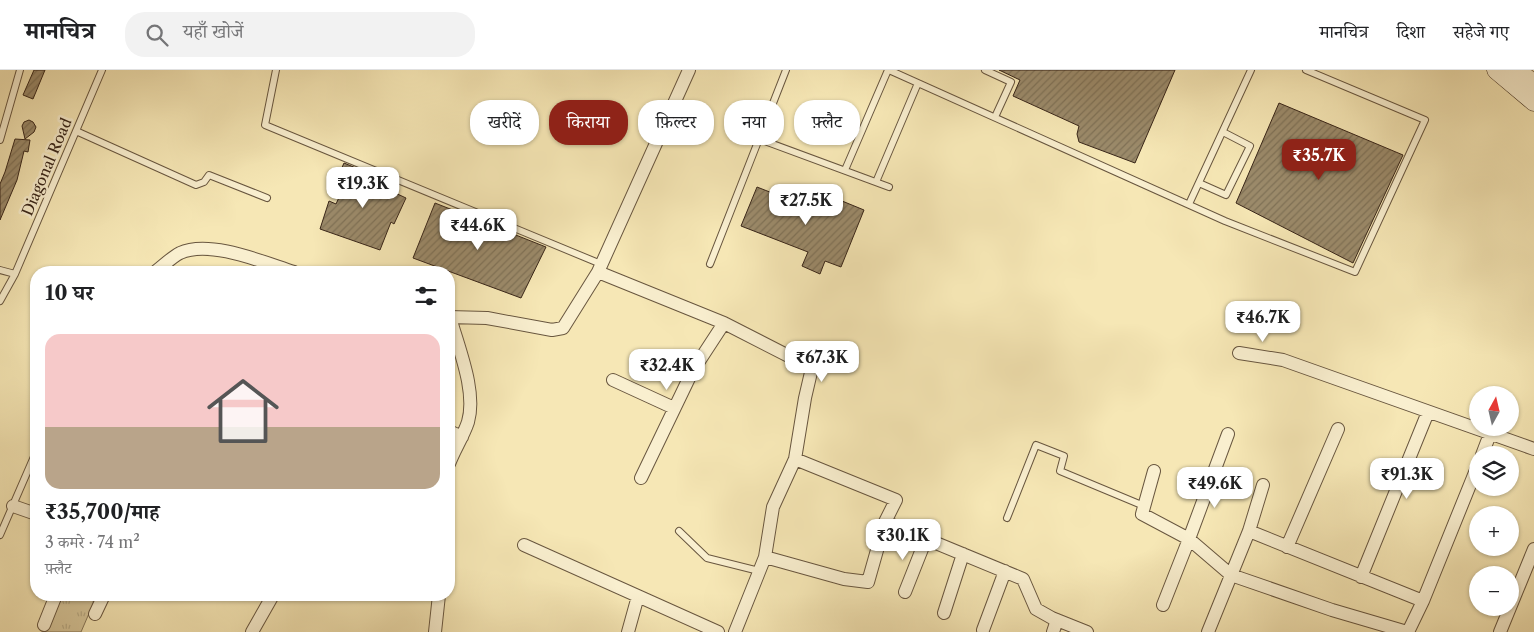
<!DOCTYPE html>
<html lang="hi">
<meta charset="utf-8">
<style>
:root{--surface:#fff;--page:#f2f2f2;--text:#202124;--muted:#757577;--line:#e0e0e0;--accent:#8f2418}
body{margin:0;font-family:"Libre Caslon Text","Noto Serif Devanagari",serif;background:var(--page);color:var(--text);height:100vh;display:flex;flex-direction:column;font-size:19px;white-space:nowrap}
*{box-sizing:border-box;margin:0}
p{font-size:16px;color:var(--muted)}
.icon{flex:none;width:28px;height:28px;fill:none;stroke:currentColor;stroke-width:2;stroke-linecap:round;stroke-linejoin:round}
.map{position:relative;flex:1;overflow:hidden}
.sheet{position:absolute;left:30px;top:196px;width:425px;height:335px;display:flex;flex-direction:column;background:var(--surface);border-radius:20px;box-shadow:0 1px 4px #0004}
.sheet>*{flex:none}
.banner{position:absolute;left:470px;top:30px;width:475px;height:45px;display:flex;gap:10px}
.needle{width:32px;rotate:8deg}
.tools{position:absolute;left:1469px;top:316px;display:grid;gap:10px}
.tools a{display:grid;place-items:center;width:50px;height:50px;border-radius:50%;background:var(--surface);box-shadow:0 1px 4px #0004;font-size:25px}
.price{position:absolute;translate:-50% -42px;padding:0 11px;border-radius:10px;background:#fff;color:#222;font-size:16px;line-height:32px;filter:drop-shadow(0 1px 2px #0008)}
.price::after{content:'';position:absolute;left:50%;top:30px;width:15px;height:11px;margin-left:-8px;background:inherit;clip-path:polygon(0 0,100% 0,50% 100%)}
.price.current{background:var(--accent);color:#fff}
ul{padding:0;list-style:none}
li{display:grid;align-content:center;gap:10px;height:265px;padding:0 15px}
li span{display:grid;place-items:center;height:155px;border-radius:15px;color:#555}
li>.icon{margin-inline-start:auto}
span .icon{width:90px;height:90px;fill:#fffc;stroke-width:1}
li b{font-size:21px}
h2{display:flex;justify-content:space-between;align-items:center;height:60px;padding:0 15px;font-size:21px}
.chip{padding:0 18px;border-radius:20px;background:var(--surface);box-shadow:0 1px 4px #0004;font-size:18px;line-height:45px}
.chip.current{background:var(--accent);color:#fff}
header{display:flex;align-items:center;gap:30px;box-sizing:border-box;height:70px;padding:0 25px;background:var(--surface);border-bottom:1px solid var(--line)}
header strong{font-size:24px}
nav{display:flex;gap:28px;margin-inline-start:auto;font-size:18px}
.search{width:350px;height:45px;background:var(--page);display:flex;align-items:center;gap:12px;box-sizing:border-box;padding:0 18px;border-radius:20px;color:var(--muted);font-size:19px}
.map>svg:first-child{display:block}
.grass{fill:url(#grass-tufts);stroke:#877659}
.building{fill:url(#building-hatch);stroke:#382518}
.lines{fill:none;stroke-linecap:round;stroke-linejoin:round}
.service-casing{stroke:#68563f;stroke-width:8}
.minor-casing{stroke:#68563f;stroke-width:14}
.secondary-casing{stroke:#382518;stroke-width:19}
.service{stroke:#f9efcf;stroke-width:6}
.minor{stroke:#f9efcf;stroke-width:12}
.secondary{stroke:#f9efcf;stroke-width:18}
.labels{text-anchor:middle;stroke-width:5;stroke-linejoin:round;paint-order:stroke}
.street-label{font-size:15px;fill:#382518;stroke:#f9efcf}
</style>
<header>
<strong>मानचित्र</strong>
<div class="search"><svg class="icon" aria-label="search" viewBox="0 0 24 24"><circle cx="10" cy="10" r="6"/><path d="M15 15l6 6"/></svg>यहाँ खोजें</div>
<nav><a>मानचित्र</a><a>दिशा</a><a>सहेजे गए</a></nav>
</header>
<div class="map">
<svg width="1534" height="562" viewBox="0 0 1534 562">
<defs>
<pattern id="grass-tufts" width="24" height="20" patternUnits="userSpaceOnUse" patternTransform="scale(1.25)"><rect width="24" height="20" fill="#d6c69a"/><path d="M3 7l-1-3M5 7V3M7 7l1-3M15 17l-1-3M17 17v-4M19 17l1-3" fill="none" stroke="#b8aa84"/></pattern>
<pattern id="building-hatch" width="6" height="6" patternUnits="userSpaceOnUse" patternTransform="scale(1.25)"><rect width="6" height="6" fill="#9b8a6a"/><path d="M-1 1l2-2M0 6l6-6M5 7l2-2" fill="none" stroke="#7f7156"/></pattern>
</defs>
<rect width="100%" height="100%" fill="#f6e7b5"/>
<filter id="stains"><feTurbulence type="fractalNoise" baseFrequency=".004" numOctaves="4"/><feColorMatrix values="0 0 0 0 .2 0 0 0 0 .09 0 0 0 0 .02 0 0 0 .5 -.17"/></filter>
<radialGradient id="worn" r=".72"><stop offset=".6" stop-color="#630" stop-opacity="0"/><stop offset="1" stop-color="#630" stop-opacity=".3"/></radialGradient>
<path class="grass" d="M58 525H97L81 562H42Z"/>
<path class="building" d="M34 0H45L33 29 23 25Z
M999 0H1175L1135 93 1079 72 1077 64 1079 56 1013 26 1020 10Z
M1279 33 1403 85 1353 193 1236 133Z
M29 50 33 52 36 57 34 62 25 69 22 56 24 52Z
M15 69 30 70 28 82 24 81 17 110 0 150V114L5 102Z
M344 93 394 114 391 121 406 128 394 154 391 152 380 180 320 159 329 131 336 134 349 106 340 102Z
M757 117 818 141 825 124 864 140 841 197 825 191 820 204 802 196 808 182 741 156Z
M435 133 546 177 521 228 413 188Z"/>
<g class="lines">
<defs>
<path id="service" d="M276 0 265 55 601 194
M889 0 1225 151 1355 202 1425 50 1306 0
M985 0 1011 12 995 47
M76 61 196 115 204 112 209 105 267 128
M759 69 889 117
M0 70 20 0
M845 100 888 0
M876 112 918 13
M1199 113 1226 125 1250 76 1223 62
M1189 134 1251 0
M710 194 786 0
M0 200 15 204
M0 231 15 204 102 0
M1007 448 1036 375 1064 386 1060 401 1144 436
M679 461 707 488 759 501
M0 465 36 382"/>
<path id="minor" d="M155 202C163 196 172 187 180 183 210 169 265 193 294 202
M598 202 724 253 812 298 805 328 795 389 773 437 765 487 735 562
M449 247 487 248 552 260 563 258 598 202 689 0
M1239 283 1283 290 1534 379
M613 310 674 338
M449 361 462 367
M1228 364 1189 469 1231 505 1332 540 1407 562
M1482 385 1490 364
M795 389 896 430 885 452 1023 509 1036 539 1052 548 1087 562
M449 394C454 380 463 367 468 352 477 321 458 277 450 247
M1154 401 1142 444 1189 469 1163 535
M641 408 692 302 724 253
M13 436 36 444
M1249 461 1423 531
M524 475 718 562
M1287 477 1338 359
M765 487 844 509 868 512 885 452
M1361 507 1428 342
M905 522 926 469
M944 543 963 484
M95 544 104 525
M44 555 56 525
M983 560 1005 501
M252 562 273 525
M435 562 439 525
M628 562 638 526
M1053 562 1057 550
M1208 562 1249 461 1263 415
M1408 562 1423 531 1478 395
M1500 562 1534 479"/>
<path id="secondary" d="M1496 0 1534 32
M1517 0 1534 14"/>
</defs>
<use href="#service" class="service-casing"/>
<use href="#minor" class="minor-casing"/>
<use href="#secondary" class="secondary-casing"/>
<use href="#service" class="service"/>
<use href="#minor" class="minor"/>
<use href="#secondary" class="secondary"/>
</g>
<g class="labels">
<g class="street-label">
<text transform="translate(47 97) rotate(-67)" y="5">Diagonal Road</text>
</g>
</g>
<rect width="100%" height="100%" filter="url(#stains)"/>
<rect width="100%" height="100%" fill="url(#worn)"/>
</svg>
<div class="tools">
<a><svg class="needle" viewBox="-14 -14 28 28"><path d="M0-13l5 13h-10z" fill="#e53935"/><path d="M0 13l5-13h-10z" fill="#757577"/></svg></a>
<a><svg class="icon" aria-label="layers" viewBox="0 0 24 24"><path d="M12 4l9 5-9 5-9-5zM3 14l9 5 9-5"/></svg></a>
<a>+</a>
<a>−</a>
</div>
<b class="price current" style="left:1319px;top:111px">₹35.7K</b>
<b class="price" style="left:363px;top:139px">₹19.3K</b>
<b class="price" style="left:806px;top:156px">₹27.5K</b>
<b class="price" style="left:478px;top:181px">₹44.6K</b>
<b class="price" style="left:1263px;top:273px">₹46.7K</b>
<b class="price" style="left:822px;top:313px">₹67.3K</b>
<b class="price" style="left:667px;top:321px">₹32.4K</b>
<b class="price" style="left:1407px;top:430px">₹91.3K</b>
<b class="price" style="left:1215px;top:439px">₹49.6K</b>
<b class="price" style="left:903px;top:491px">₹30.1K</b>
<div class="banner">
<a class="chip">खरीदें</a>
<a class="chip current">किराया</a>
<a class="chip">फ़िल्टर</a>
<a class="chip">नया</a>
<a class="chip">फ़्लैट</a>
</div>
<section class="sheet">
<h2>10 घर<svg class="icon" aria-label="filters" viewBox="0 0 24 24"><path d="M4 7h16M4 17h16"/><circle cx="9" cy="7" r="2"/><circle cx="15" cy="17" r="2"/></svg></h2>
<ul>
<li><span style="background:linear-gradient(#f6c9c9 60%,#b9a48a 0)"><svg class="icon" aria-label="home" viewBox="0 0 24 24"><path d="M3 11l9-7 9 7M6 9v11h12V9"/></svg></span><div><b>₹35,700/माह</b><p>3 कमरे · 74 m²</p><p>फ़्लैट</p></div></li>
</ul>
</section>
</div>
